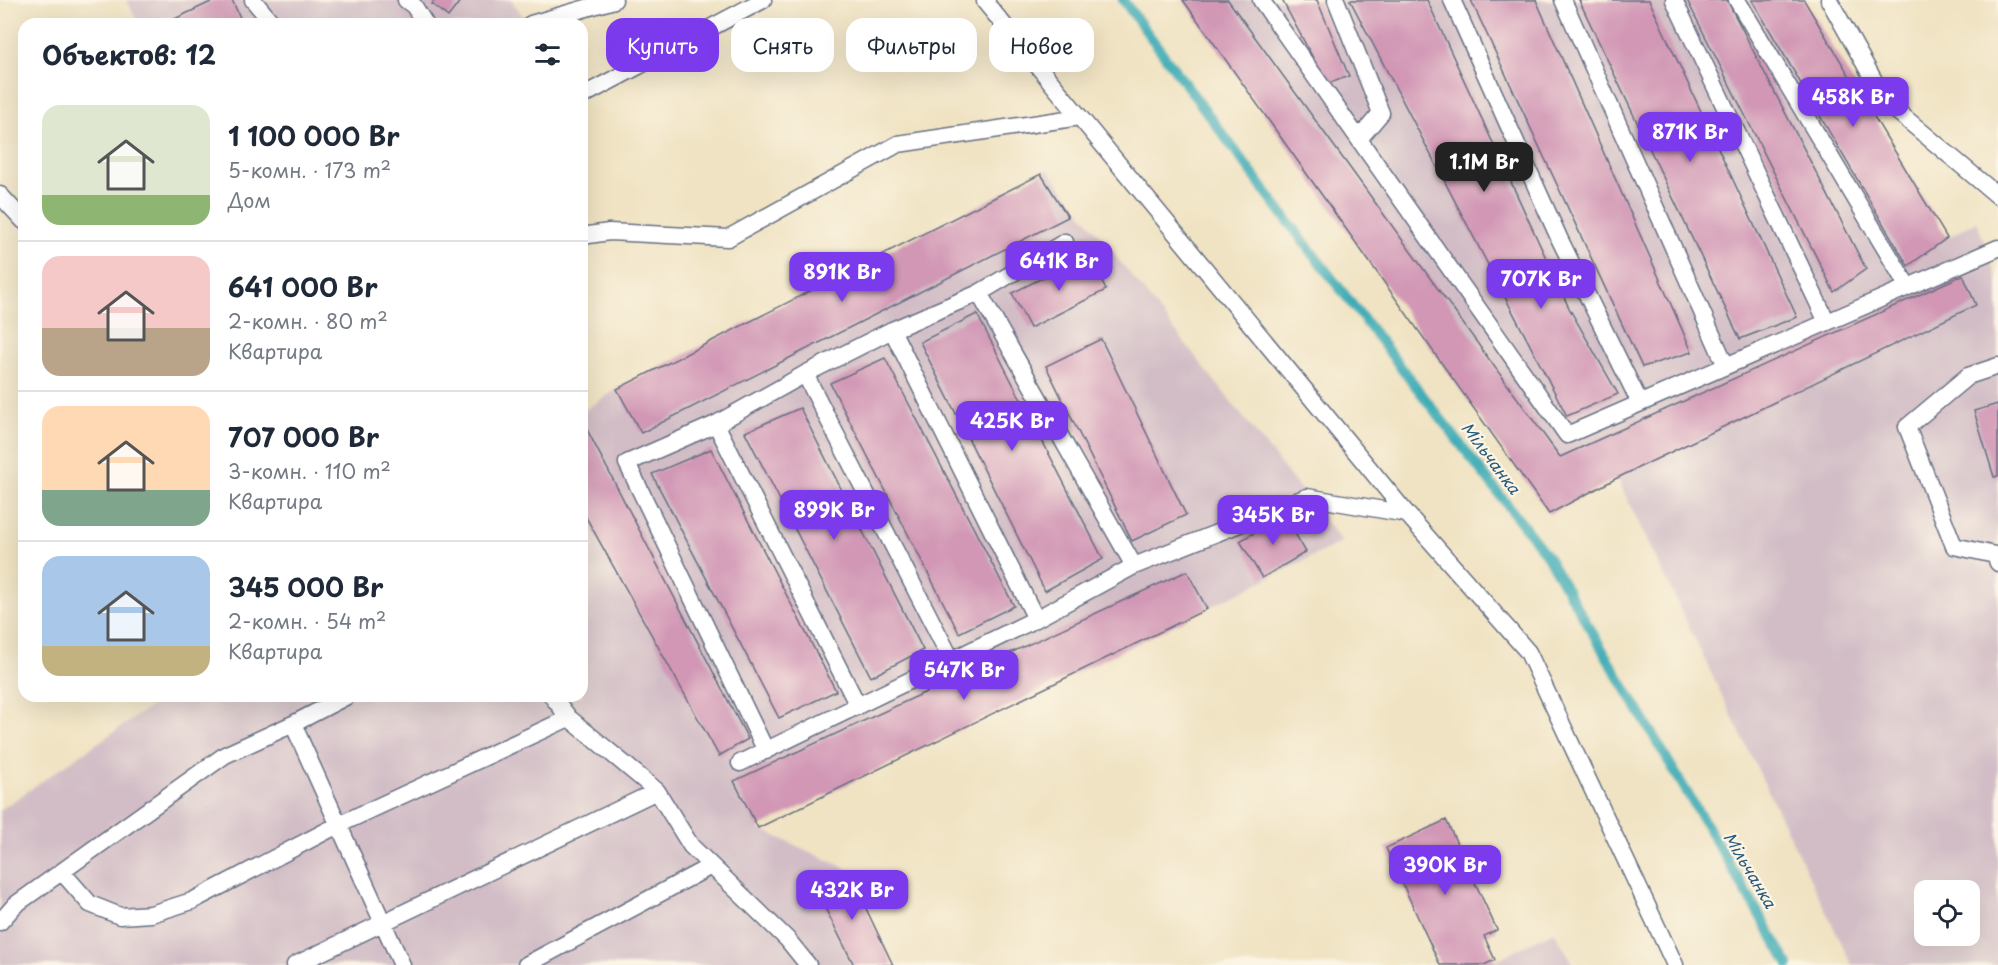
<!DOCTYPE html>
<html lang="ru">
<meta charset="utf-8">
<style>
:root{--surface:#fff;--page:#f6f6f7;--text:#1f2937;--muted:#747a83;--line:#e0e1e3;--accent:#7c3aed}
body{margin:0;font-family:"Playpen Sans",sans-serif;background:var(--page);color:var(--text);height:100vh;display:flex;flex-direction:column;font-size:22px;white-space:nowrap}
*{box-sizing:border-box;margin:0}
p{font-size:20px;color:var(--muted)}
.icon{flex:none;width:33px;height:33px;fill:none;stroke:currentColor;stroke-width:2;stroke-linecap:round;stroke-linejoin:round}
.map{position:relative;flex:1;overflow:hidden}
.drawer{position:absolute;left:18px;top:18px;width:570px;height:684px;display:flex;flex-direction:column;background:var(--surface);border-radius:18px;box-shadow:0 6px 24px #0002}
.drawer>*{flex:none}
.top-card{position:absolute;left:606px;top:18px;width:570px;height:54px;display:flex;gap:12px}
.tools{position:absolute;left:1914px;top:880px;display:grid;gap:12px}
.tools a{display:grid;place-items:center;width:66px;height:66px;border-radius:12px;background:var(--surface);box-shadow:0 6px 24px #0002;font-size:30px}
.price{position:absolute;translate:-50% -51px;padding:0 14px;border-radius:12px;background:var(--accent);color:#fff;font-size:20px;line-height:39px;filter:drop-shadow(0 2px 3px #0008)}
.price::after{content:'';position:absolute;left:50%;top:36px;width:18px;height:14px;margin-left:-9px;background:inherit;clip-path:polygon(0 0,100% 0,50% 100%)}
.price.on{background:#222;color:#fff}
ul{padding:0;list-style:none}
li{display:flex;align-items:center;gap:18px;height:150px;padding:0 24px}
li+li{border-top:2px solid var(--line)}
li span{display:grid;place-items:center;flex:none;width:168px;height:120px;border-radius:18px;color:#555}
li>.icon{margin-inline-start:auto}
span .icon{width:72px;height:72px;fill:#fffc;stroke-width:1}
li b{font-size:26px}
h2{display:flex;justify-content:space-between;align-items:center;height:72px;padding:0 24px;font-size:26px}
.tag{padding:0 21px;border-radius:18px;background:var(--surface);box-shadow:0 6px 24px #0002;font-size:21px;line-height:54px}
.tag.on{background:var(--accent);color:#fff}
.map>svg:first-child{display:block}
.industrial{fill:#d2bdc6;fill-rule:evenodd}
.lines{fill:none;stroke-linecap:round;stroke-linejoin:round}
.stream{stroke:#3aabb5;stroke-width:10}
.building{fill:#d197b5}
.service-casing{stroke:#666e81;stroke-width:19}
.service{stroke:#fff;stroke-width:16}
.labels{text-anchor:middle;stroke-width:4.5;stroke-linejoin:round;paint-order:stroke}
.water-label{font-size:16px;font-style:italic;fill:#265a7c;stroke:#fcf5e5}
</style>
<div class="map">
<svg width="1998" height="965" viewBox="0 0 1998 965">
<rect width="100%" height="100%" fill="#fcf5e5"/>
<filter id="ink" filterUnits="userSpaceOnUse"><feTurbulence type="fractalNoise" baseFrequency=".0167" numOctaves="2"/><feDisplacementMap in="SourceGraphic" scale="12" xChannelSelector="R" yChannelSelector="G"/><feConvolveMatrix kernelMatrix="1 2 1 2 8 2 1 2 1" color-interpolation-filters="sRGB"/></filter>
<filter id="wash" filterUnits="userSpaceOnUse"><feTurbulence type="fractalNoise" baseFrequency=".008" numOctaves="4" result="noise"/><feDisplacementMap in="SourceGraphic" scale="24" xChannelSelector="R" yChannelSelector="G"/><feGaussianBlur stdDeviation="1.35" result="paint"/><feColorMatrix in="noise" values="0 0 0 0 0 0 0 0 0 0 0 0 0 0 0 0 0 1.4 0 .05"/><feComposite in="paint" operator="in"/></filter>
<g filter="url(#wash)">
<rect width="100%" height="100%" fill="#f0e3c3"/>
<path class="industrial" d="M127 0H511L529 24H138Z
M1183 0H1804L1946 238 1977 221 1998 283V965H1852L1617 478 1549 514ZM1924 891H1970V936H1924Z
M1048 170 1342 542 758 828 847 869 893 965H0V810L166 696H582V412L617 389Z
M1554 931 1574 965H1486Z"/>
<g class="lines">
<path class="stream" d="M1123 0 1283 215 1547 556 1789 965"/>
</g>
<g id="blocks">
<path class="building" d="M215 0H232L243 24H164Z
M435 0H461L448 17 432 4Z
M1183 0H1228L1560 457 1963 275 1976 305 1617 478 1549 514Z
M1282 0H1317L1349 76 1327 84Z
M1350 0H1427L1569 308 1618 394 1567 416Z
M1471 0H1536L1692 352 1642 367Z
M1579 0H1649L1797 317 1740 339Z
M1687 0H1727L1866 269 1834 292Z
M1752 0H1804L1947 238 1908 266Z
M1041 174 1068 217 641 433 617 389Z
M1088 255 1106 290 1030 328 1012 293Z
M977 314 1103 559 1045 591 920 342Z
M1101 339 1186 515 1132 541 1046 366Z
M885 358 1014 606 959 633 830 383Z
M1998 404V476L1994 477 1974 411Z
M800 408 923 650 871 677 745 432Z
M582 420 748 739 719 756 582 510Z
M711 449 836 691 779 718 652 474Z
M1284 515 1306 552 1262 578 1240 541Z
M1187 571 1207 609 758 828 734 781Z
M1446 820 1497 930 1484 936 1495 960 1484 965H1440L1386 848Z
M847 869 893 965H854L814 886Z"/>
</g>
</g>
<g filter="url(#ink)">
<use href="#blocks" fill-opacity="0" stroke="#666e81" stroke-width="1.5"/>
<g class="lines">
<defs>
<path id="service" d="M253 0 273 24
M406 0 414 6 425 24
M987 0 985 2 1407 514 1528 652 1675 965
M1261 0 1567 435 1998 248
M1336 0 1381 113 1359 139
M1452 0 1560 240 1640 403
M1563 0 1726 366
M1674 0 1827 322
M1737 0 1908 287
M1829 0 1886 102 1998 196
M531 24 614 0
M582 96 763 0
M0 195 24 221
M582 236 609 232 728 238 898 144 1080 117
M979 293 1134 566
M892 330 1036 619
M1998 366 1968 376 1907 427 1954 546 1995 555 1998 563
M805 374 952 661
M716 424 858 706
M552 696 569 718 657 791
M293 724 347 696
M766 751 627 463 716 424 805 374 892 330 979 293 1065 242
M740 763 1036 619 1134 566 1307 497 1407 514
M62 872 90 904 120 916 151 914 192 901 338 825 569 718
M0 922 15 905 225 755 293 724 402 965
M295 965 657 791 691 846 787 939 808 965
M526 965 711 866"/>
</defs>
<use href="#service" class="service-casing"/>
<use href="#service" class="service"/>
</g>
</g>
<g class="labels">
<g class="water-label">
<text transform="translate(1491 458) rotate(53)" y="6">Мільчанка</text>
<text transform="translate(1750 870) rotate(59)" y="6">Мільчанка</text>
</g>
</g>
</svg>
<div class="tools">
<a><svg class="icon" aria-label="locate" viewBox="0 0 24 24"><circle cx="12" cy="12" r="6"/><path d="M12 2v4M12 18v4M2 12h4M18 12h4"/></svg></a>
</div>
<b class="price" style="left:1853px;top:128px">458K Br</b>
<b class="price" style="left:1690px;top:163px">871K Br</b>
<b class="price on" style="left:1484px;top:193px">1.1M Br</b>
<b class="price" style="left:1059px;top:292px">641K Br</b>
<b class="price" style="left:842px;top:303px">891K Br</b>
<b class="price" style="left:1541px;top:310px">707K Br</b>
<b class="price" style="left:1012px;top:452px">425K Br</b>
<b class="price" style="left:834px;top:541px">899K Br</b>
<b class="price" style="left:1273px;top:546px">345K Br</b>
<b class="price" style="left:964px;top:701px">547K Br</b>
<b class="price" style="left:1445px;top:896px">390K Br</b>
<b class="price" style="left:852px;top:921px">432K Br</b>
<div class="top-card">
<a class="tag on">Купить</a>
<a class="tag">Снять</a>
<a class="tag">Фильтры</a>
<a class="tag">Новое</a>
</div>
<section class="drawer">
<h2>Объектов: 12<svg class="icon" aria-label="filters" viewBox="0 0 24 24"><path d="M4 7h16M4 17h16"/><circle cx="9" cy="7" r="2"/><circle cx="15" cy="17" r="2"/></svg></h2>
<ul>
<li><span style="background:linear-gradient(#dfe7d0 75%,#8fb573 0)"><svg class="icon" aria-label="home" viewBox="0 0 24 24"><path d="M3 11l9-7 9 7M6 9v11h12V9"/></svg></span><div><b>1 100 000 Br</b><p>5-комн. · 173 m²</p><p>Дом</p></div></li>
<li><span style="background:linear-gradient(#f6c9c9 60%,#b9a48a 0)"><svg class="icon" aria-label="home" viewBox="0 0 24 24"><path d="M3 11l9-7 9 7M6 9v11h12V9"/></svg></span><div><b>641 000 Br</b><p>2-комн. · 80 m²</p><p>Квартира</p></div></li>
<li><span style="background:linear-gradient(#ffd9b3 70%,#7fa58c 0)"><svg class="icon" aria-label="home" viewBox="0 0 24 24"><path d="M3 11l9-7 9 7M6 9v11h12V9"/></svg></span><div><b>707 000 Br</b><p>3-комн. · 110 m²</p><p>Квартира</p></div></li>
<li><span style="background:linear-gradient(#a9c7e8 75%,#c2b280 0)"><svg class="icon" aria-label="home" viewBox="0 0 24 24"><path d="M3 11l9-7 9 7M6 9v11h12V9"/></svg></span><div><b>345 000 Br</b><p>2-комн. · 54 m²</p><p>Квартира</p></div></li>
</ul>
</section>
</div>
